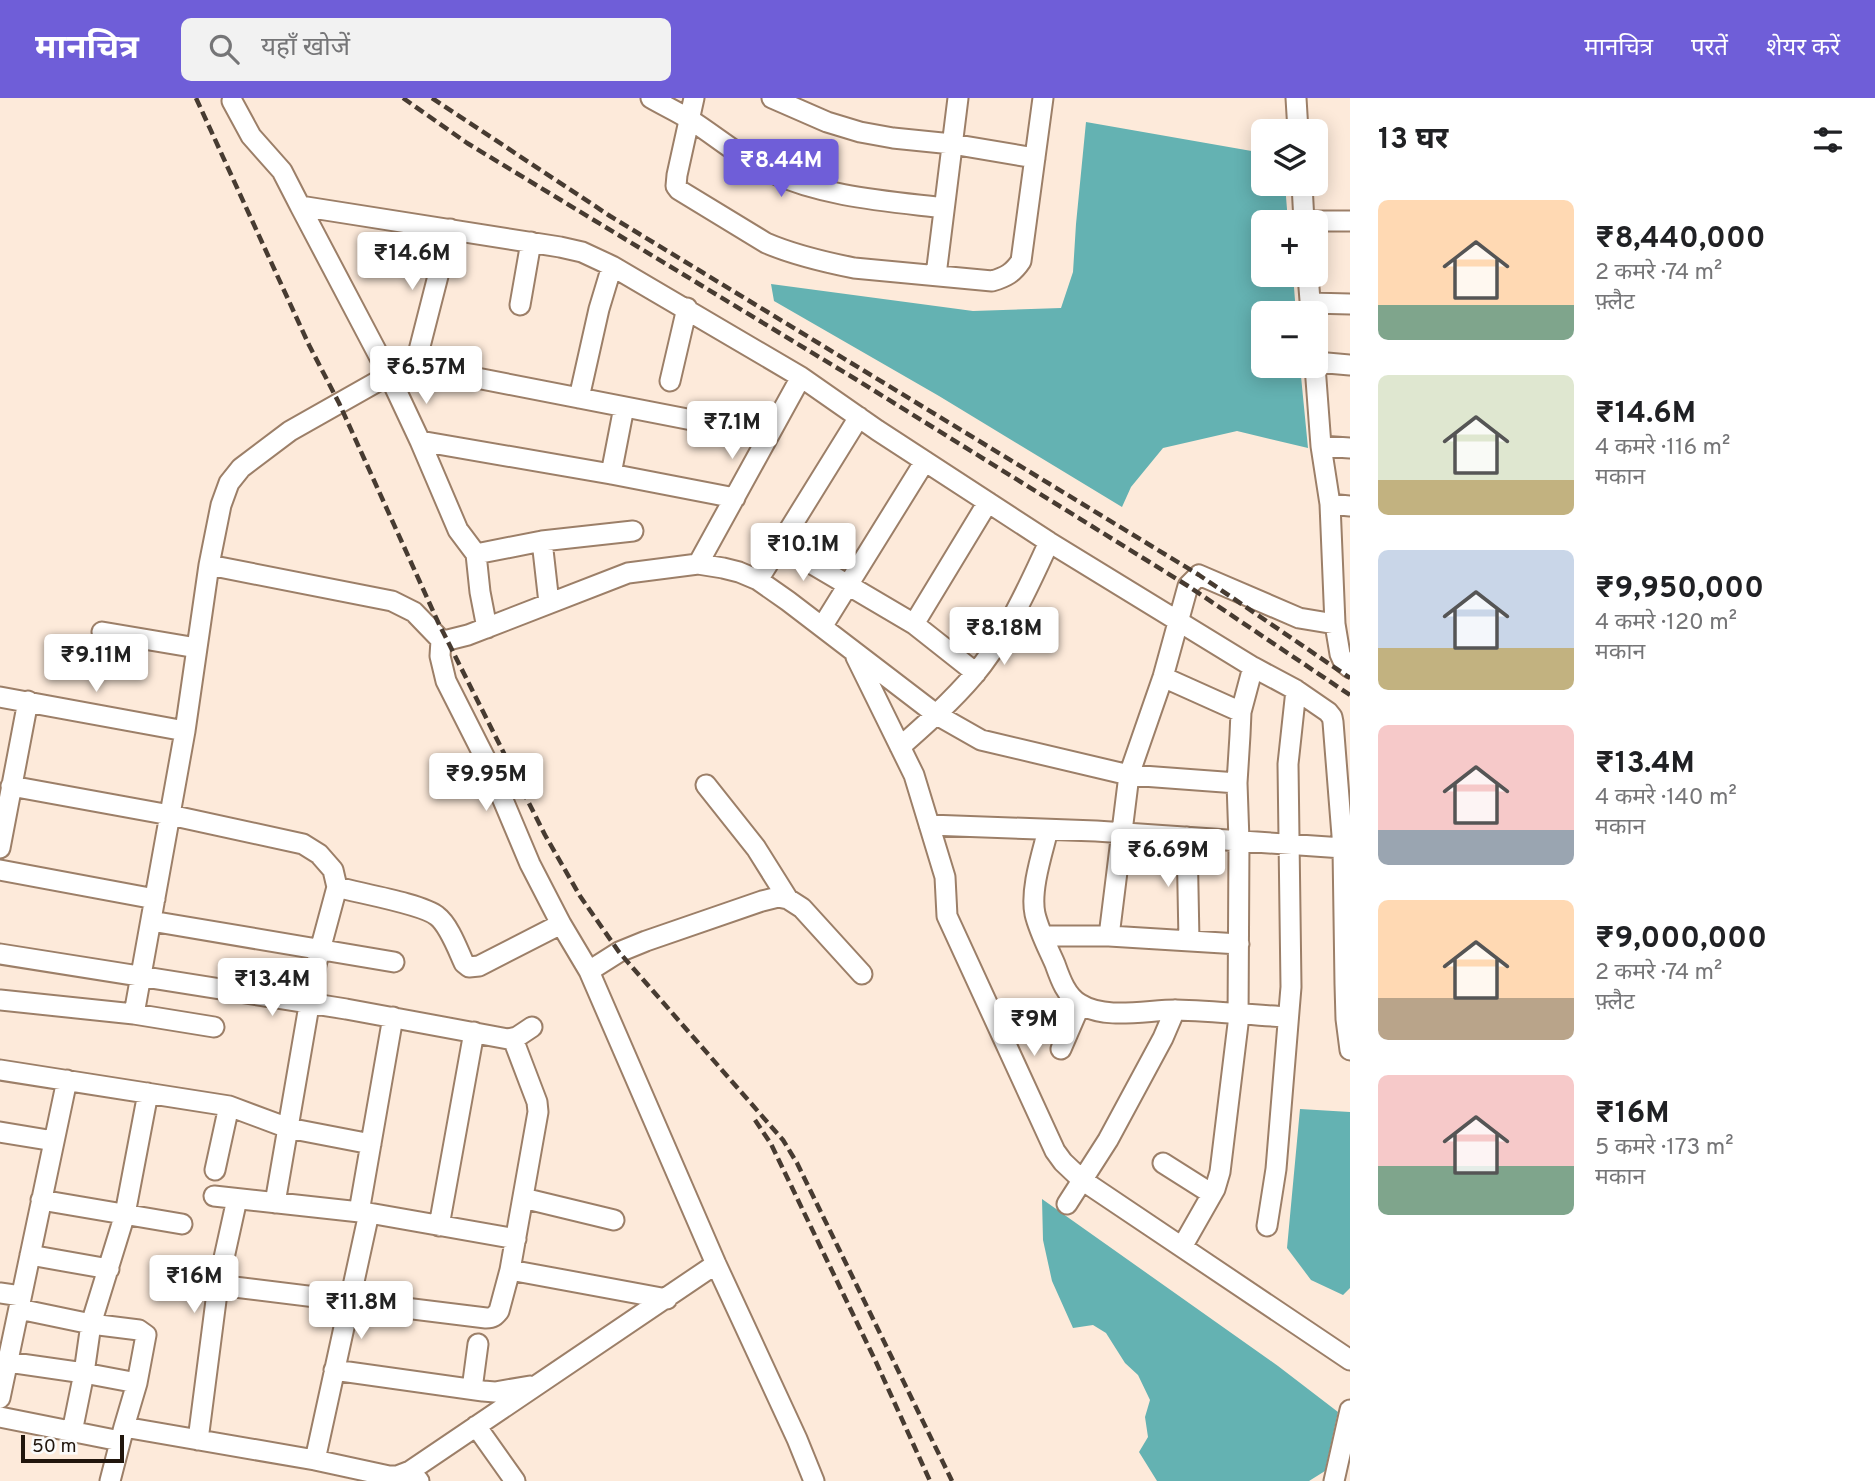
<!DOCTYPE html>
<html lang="hi">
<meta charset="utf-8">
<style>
:root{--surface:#fff;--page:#f2f2f2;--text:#202124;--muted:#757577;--accent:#6f5ed8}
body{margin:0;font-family:Overpass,"Noto Sans Devanagari",sans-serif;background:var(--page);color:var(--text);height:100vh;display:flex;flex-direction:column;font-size:26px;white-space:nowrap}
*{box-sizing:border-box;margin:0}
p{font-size:23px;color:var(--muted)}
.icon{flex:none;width:38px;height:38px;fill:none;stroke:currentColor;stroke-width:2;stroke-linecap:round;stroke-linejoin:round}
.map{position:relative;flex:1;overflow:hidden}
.side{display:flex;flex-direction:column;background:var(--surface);width:525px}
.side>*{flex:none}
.fabs{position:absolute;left:1251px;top:21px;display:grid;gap:14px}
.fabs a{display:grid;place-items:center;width:77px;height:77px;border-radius:10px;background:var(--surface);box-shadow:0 4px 18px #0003;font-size:35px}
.scale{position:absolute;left:21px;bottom:18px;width:103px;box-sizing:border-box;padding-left:7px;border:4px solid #21160d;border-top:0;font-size:19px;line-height:24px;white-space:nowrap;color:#21160d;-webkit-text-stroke:5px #fbfbfb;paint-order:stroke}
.price{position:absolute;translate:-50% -60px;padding:0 16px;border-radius:7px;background:#fff;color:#222;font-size:23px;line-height:46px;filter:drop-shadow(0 2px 4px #0008)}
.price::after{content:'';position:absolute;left:50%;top:42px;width:21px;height:16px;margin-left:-10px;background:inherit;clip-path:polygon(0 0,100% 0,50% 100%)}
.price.current{background:var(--accent);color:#fff}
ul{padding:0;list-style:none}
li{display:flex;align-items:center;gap:21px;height:175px;padding:0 28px}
li span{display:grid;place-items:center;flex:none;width:196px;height:140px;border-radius:10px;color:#555}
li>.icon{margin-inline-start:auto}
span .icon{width:84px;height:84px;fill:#fffc;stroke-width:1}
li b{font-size:30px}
h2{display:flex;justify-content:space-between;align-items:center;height:84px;padding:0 28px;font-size:30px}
header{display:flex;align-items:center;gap:42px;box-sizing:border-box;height:98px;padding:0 35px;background:var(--accent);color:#fff}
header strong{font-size:33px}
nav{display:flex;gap:38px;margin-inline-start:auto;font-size:24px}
.search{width:490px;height:63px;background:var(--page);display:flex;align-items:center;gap:18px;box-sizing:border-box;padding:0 24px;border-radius:10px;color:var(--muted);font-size:26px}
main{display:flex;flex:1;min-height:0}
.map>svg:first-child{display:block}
.water{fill:#64b2b2}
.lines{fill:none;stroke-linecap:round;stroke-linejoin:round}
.minor-casing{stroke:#9c7f68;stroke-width:23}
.minor{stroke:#fff;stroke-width:19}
.rail{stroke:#473b31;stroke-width:4.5;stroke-dasharray:10 5;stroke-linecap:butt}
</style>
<header>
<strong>मानचित्र</strong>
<div class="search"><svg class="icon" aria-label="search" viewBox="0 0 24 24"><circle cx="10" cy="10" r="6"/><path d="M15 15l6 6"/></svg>यहाँ खोजें</div>
<nav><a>मानचित्र</a><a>परतें</a><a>शेयर करें</a></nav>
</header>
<main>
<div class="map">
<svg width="1350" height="1383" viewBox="0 0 1350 1383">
<rect width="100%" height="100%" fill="#fdeada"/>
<path class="water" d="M1086 24 1263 55 1264 86H1285L1288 124H1264V177H1293L1296 215H1264V268H1300L1308 350 1237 333 1163 350 1131 389 1122 409 939 298 774 203 771 186 973 213 1061 210 1073 174 1076 126Z
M1300 1011 1350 1014V1190L1343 1197 1311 1182 1287 1150Z
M1042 1101 1278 1268 1338 1314 1325 1373 1309 1383H1157L1139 1354 1148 1339 1145 1319 1150 1302 1138 1277 1125 1265 1106 1235 1093 1227 1073 1230 1052 1183 1043 1142Z"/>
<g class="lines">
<defs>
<path id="minor" d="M651 0C663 7 676 13 689 21 716 38 741 60 770 74 824 99 886 103 944 110
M694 0 677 77 676 88 679 92 766 145C794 157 824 164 854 170L992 183C1006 179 1013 175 1021 163L1043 0
M772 0 827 24 860 34 893 40 952 46 1035 60
M1296 0 1298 33
M232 3 251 38 282 73 300 108 560 149 582 154 612 168 801 279 877 332 1049 444 1253 569 1296 592 1328 614 1332 619 1333 624 1343 750 1345 886 1346 921 1350 952
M1302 86 1304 124
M300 108 389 277 420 343 458 432 476 456 480 494 487 530
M1304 123H1350
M936 177 958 0
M1308 177 1311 215
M1310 205 1350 206
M520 207 531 144
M1316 264 1350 267
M415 268 450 131
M1315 268 1321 348 1330 406 1335 526 1340 556 1344 565 1350 570
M670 283 687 210
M579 300 599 211 612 168
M420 343 611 376 735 400
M1321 348 1350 350
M611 376 624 309
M1330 406 1350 408
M542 443 549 505
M780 447 914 526 976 575
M476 456 542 443 633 433
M698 466 801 279
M209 467 392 503 414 514 441 542H448L468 537 628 475 698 466 723 470 739 474 758 482 788 503 937 617 981 642 1129 677 1237 685
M758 482 859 319
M914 526 988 404
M822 529 925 363
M102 534 197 550
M441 542 440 558 446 583 487 664 530 766 561 826 589 873 716 1166 797 1341 814 1383
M856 559 914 677 945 779 947 818 1055 1053 1063 1064 1082 1082 1350 1262
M1163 579 1241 614
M0 599 185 633
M900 649C926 626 952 603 974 577 1004 542 1030 486 1049 444
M706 687 756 750 788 801
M11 688 170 717 303 746 319 756 333 772 337 789 316 867 275 1105
M929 727 1096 733 1343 750
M1048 732C1042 756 1030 792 1035 816 1039 833 1048 850 1055 866 1060 880 1066 898 1080 906 1105 922 1147 912 1176 912 1213 913 1251 917 1288 919
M1187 739 1189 843
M0 750 28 603
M0 772 155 801
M337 789C358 795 423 806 437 818 449 827 458 852 464 865L469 869 479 868 561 826
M151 823 394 864
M1043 838H1109L1239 846
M1109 838 1129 677 1163 579 1188 488 1199 477 1299 520 1335 526
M0 856 346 911 508 941 517 939 532 929
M589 873 619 854 646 843 762 803 778 799 788 801 802 810 862 876
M0 902 134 916 214 929
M134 916 185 633 209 467 221 407 229 385 241 370 290 333 389 277 415 268 769 337
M1061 951 1080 907
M0 972 229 1008 288 1030 371 1046
M0 1034 54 1043
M1163 1065 1212 1096
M215 1072 229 1008
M214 1098 369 1115 516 1141
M523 1100 614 1122
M41 1102 182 1126
M1067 1106 1108 1042 1163 940 1175 912
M359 1114 393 919
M439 1128 474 934
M1267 1128 1276 1071 1291 889 1288 666 1296 592
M1182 1149 1215 1091 1220 1074 1238 926 1239 743 1237 685 1240 637 1241 614 1253 569
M30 1157 109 1171
M510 1172 667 1201
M218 1187 486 1220C493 1220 495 1218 499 1213L510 1172 538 1014 537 1004 513 941
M0 1195 21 1198
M19 1211 91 1226 139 1232 146 1237 137 1285 124 1329 110 1383
M0 1263 84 1275 137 1285
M334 1272 483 1293 495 1294 530 1288
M472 1291 478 1246
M0 1300 67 982
M0 1319 120 1343
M476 1328 515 1383
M124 1329 315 1362 389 1378H397L410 1373
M72 1334 84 1275 91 1226 125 1116 148 995
M198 1342 218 1187 237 1101
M315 1362 369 1115
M419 1383 410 1373 716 1166
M1334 1383 1350 1312"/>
</defs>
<use href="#minor" class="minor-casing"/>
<use href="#minor" class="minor"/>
<path class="rail" d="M196 0 309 247 339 305 438 524 545 737 580 798 619 854 783 1042 797 1065 952 1383
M403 0 467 45 857 282 1188 488 1350 597
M432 0 610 118 1199 477 1350 580
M755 1022 771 1046 876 1264 930 1383"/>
</g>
</svg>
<div class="fabs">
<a><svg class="icon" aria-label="layers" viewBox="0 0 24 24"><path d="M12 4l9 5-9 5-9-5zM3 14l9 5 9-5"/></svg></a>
<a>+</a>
<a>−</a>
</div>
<div class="scale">50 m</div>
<b class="price current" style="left:781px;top:101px">₹8.44M</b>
<b class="price" style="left:412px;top:194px">₹14.6M</b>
<b class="price" style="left:426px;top:308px">₹6.57M</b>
<b class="price" style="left:732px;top:363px">₹7.1M</b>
<b class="price" style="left:803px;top:485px">₹10.1M</b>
<b class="price" style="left:1004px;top:569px">₹8.18M</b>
<b class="price" style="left:96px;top:596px">₹9.11M</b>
<b class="price" style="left:486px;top:715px">₹9.95M</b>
<b class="price" style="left:1168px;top:791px">₹6.69M</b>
<b class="price" style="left:272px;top:920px">₹13.4M</b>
<b class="price" style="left:1034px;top:960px">₹9M</b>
<b class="price" style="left:194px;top:1217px">₹16M</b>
<b class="price" style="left:361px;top:1243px">₹11.8M</b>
</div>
<section class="side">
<h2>13 घर<svg class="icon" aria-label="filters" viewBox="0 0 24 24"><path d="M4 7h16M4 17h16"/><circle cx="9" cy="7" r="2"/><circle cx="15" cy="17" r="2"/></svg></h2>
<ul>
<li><span style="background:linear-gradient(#ffd9b3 75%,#7fa58c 0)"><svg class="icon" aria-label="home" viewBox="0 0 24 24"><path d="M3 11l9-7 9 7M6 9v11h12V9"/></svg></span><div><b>₹8,440,000</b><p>2 कमरे · 74 m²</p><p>फ़्लैट</p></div></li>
<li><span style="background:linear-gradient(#dfe7d0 75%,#c2b280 0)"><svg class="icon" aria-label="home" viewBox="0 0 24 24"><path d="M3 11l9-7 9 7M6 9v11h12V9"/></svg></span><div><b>₹14.6M</b><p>4 कमरे · 116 m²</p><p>मकान</p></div></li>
<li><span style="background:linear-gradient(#c9d6e8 70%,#c2b280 0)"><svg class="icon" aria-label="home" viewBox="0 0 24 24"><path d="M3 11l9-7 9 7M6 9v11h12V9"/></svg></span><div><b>₹9,950,000</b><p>4 कमरे · 120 m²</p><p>मकान</p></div></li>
<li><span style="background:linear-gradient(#f6c9c9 75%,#9aa5b1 0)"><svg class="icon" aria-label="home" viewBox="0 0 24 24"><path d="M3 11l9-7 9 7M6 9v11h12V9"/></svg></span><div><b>₹13.4M</b><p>4 कमरे · 140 m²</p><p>मकान</p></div></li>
<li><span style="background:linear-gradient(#ffd9b3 70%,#b9a48a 0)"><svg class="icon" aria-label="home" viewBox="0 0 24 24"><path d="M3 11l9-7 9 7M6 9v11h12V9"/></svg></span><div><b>₹9,000,000</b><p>2 कमरे · 74 m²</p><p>फ़्लैट</p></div></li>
<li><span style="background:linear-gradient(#f6c9c9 65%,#7fa58c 0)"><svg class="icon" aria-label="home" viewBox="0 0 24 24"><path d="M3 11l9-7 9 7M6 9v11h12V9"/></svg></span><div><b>₹16M</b><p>5 कमरे · 173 m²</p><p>मकान</p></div></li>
</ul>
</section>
</main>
